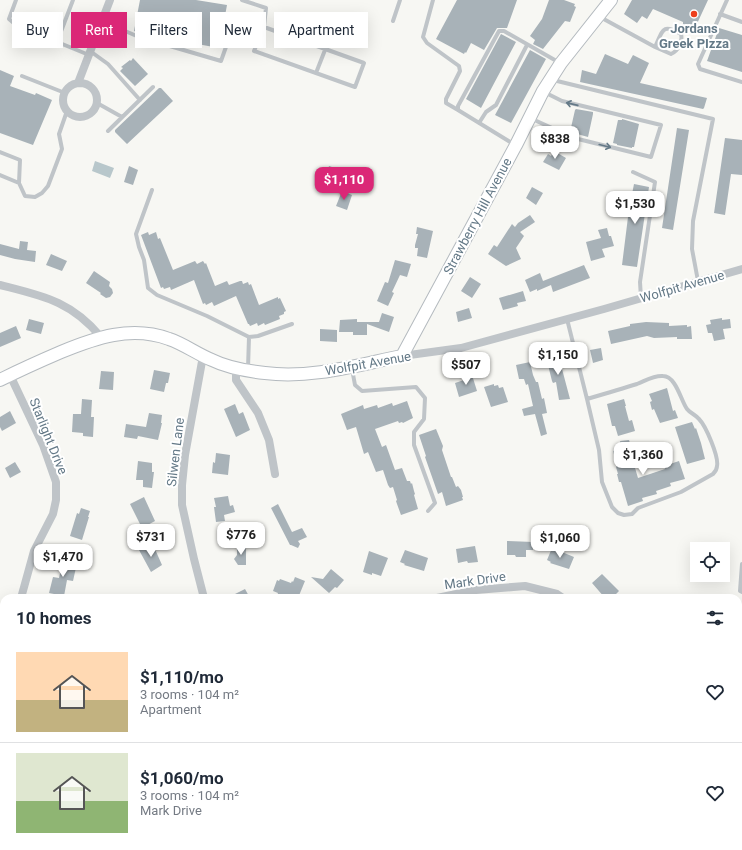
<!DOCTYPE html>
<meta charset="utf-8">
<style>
:root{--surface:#fff;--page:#f6f6f7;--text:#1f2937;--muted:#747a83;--line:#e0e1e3;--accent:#db2777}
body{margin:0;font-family:Roboto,sans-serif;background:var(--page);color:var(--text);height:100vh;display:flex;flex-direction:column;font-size:15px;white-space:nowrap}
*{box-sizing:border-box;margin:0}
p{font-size:13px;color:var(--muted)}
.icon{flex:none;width:22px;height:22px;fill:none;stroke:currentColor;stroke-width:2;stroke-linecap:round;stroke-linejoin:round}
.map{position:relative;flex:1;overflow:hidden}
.side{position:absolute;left:0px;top:594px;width:742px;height:256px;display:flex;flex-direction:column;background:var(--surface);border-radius:12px 12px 0 0;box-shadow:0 4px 16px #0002}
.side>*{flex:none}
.guide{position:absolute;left:12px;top:12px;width:400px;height:36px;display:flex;gap:8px}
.buttons{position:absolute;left:690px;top:542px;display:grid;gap:8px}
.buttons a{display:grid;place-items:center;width:40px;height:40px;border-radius:0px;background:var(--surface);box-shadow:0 4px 16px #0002;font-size:20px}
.price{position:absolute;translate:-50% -34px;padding:0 9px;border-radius:8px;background:#fff;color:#222;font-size:13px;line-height:26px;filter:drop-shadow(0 1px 2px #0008)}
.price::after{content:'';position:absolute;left:50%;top:24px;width:12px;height:9px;margin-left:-6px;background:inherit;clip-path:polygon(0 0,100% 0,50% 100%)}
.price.active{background:var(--accent);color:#fff}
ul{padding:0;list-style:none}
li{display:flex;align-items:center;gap:12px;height:100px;padding:0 16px}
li+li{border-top:1px solid var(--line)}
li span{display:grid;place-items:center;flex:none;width:112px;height:80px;border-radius:0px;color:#555}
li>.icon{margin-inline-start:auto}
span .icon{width:48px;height:48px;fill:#fffc;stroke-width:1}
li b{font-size:17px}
h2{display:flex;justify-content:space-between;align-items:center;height:48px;padding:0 16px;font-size:17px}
.pill{padding:0 14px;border-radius:0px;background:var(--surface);box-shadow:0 4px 16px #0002;font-size:14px;line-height:36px}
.pill.active{background:var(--accent);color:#fff}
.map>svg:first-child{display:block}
.water{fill:#b8c7cb}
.building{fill:#a8b2b8}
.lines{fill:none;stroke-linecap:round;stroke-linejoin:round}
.secondary-casing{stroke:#b4babf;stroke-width:14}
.lane{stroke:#bfc4c8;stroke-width:4}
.street{stroke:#bfc4c8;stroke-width:8}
.secondary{stroke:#fff;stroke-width:12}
.oneway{stroke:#647987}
.poi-dot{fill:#ee3f1c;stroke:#fff;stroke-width:1.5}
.labels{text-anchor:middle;stroke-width:4;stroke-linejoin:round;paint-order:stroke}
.poi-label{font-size:13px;font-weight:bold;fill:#647987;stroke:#fff}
.street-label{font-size:13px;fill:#647987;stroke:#fff}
</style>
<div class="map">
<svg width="742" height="850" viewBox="0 0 742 850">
<rect width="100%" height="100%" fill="#f7f7f3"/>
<path class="water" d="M95 161 114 168 110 178 92 171Z"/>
<path class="building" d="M140 0H196L227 5 219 48 143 34 134 31Z
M457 0H517L507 28H497L484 50 471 43 466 53 465 52 464 54 436 39Z
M549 0H564L575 4 574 6 576 7 570 22 565 21 543 49 533 44 535 40 530 36 542 19Z
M632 0H708L695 28 690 26V27L683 24V22L653 9 647 19 642 16 637 23 624 14Z
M719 28 742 35V72L707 61Z
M501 34 516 42 481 108 466 99Z
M530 50 546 59 511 123 495 115Z
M605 54 628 64 633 55 649 63 640 83 707 98 704 108 703 109 580 82 582 70 596 74Z
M133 58 148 74 135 86 120 71 123 68 121 67 130 60 131 61Z
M0 70 14 76 10 86 35 95 36 93 52 100 33 145 0 133Z
M159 88H161L173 101 127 144 115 132V130Z
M576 109 593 112V114L588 137 570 132 575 110Z
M622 119 639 124 634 147H632V148L617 145V144L613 143 618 120H622Z
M677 128 689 130 673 230 662 228Z
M725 138 742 140V175L731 174 725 215 714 213Z
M554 151 566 158 559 170 543 162 548 154 551 156Z
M129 166 138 170 133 185 124 182Z
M329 166 338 169 333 181 325 178Z
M634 184 649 187 637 267 622 265 629 209Z
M532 187 543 193 536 205 526 198Z
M342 191 352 195 347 210 336 206Z
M530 215 535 222 520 232 524 236 516 248 521 259 506 266 488 254 494 245 497 247 512 224 515 227 518 223Z
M417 227 433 231 427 258 417 256 418 248H415V245L418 234H416Z
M607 228 609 236H611L614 246 602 249 605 257 591 261 586 242 601 238 598 230Z
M148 232 149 235 156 232 158 239 160 238 173 270 195 261 197 264 203 261 205 264 206 263 215 286 227 281 229 285 240 281H242L243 284 248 282 249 285 251 284 259 305 278 297V299L280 298 286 311 284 312V314L279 316 280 319 265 325 264 323 258 326 257 323 250 326 249 324H248L236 296 214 306 212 302 206 305 205 303 203 304 194 280 171 290 170 287 164 289 163 287 161 288 141 235Z
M20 241 28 242 27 250 36 251 35 262 15 259 0 255V244L19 249Z
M51 254 67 261 62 271 46 265Z
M395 260 411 264 407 277 400 275 392 292 394 293 388 306 377 301 385 282 388 283Z
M584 265 590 278 553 292 551 285 537 291V289L530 292 525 280 540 273 543 281Z
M94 271 110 282 109 286 112 289 113 293 110 297 106 298 100 294 101 293 86 283Z
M470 277 481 284 472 298 461 291Z
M523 291 526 301 517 303 518 306 503 310 499 298Z
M469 308 472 318 458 322 456 312Z
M382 313 394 317 389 332 367 324V335H353V332H339L340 320 357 319V322H379Z
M722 318V320L730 319 731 328 723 329 725 339 714 341 712 333H708L706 325 711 324 710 320Z
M29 319 44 323 41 334 26 330Z
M646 322 669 323V326L687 325V327L691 326 692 339H677V337L654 338 647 336 611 344 608 331 630 326V324Z
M16 326 21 338 0 347V333Z
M320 329 337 330V342L320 341Z
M601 348 603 360 593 363 590 350Z
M558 354 570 399 559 400 556 382 553 383 552 381 546 357Z
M530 362 533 375 536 382H538L542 399 544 398 547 413 542 414 547 434 541 436 535 414 524 416 522 409 533 406 528 384 526 385 524 379H519L516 365Z
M154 370 170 373 168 383H166L164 392 150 389Z
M101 371 114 372 113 390 99 389Z
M472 375 477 391 459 397 455 383 464 380 463 378Z
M494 384V386L498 385 499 388 503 387 508 402 491 407 484 387Z
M667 388 673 411 675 410 678 418 660 423 654 409 652 410 650 402 652 401 649 394Z
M82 399 92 400 91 417H94L93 437 83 436V433L72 432 73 414H81Z
M624 399 626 406H625L629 421 632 420 635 431 618 436 615 426H612L607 404Z
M407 401 413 418 403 423 402 422 399 423 398 421 375 429 382 447 386 445 395 470 402 468 407 481H410L411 484 412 483 414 491 415 494 414 495 418 509 401 515 397 504 396 501 397 500 393 487 390 488 388 485 383 470 376 472 368 452 364 454 356 427 347 430 341 414 363 405 364 409 377 405 378 408 392 403 393 406Z
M235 404 239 414 243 412 250 430 236 437 224 409Z
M10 411 16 423 2 431 0 427V417Z
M149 413 162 415 161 423H162L158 440 138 436 137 439 124 437 126 424 146 427Z
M692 422 695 429 696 428 701 443 705 459 687 464 675 427Z
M436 429 443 446 442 450 451 477H452L456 487 458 486 461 490 463 497H462L463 500 446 506 442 492 438 494 425 457 426 456 419 435Z
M629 440 633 453H632L634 461H633L638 478 665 469 664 466 679 461 685 479 670 483 671 486 656 491 657 494 642 498 643 501 628 506 621 482H619L617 474H618L616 467 617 466 613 451 622 448 620 441Z
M216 453 230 455 228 475 212 473 213 462 215 463Z
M138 461 152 463V472H154L152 488 143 487V480H136Z
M15 462 21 472 10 478 5 468Z
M228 496 230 506 233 505 235 512 224 515 225 521 216 522 214 507H216L214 498Z
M144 497 155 521 142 528 130 504Z
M278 504 292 532 302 528 307 537 298 541 300 544 298 548 291 545H290L271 508Z
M81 508 90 511 88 517H89L82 540 70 536 77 513 79 514Z
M507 541 533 542V550H526V557H516L515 555H507Z
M150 544 153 548 154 547 162 565 151 572 139 550Z
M237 546H246V565H238L234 559 237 555Z
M475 546 478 562 468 563 467 561 458 563 456 549Z
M552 548 574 557 569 569 550 563 551 562 547 560Z
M405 550 428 558 424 571 404 565 405 564 400 562Z
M369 551 388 558 381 576 372 573V575L363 572Z
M63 560 77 563 73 581 67 580 64 596 49 593 53 577 59 578Z
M331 569 344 580 337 588 335 587 329 593 311 577 323 579Z
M602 574 619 591 612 598H605L592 583Z
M295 577 305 581 298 598H282L277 596 278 593 273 591 277 580 279 581 280 579 291 583 292 581 293 582Z
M245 589 250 598H227Z"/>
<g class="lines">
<defs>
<path id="secondary" d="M0 380C20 370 40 361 61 352 95 338 131 325 169 339 184 344 197 354 212 360 228 368 247 371 265 373 311 379 357 365 402 356L516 145 543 91 561 63 611 0"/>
</defs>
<use href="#secondary" class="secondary-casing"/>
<path class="lane" d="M16 0 9 19 16 25 89 55
M242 0 266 8 264 27 254 51 355 87 364 63 264 27
M433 0 423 37 427 43 459 66 460 71 446 99V103L458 110
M727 0 698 64 700 69 742 82
M720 14 742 22
M600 17 655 47 671 54C678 51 683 42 681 34 662 23 663 30 655 47
M102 21 139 37 221 61 227 44
M393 21 400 0
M57 42 73 0
M90 51 108 64 140 100
M316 73 325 50
M22 76 65 93
M553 80 713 119 693 221 692 249 698 281
M97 103 122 117
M530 118 574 138 651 157 661 125 562 101 544 92
M479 123 486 112 496 105 527 45
M108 131 153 87
M515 145 458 110V106L499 31H504L560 63
M0 152 20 160 19 183 25 196 35 197 42 193 48 186 62 149 59 134 67 111
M633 172 655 182 640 282 641 298
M0 175 19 183
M152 190 136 234 139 247 144 260 148 288 157 295 207 316 249 337 248 368
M567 319 587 399 599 450 602 482 612 507 618 513 624 515 632 514 638 508 681 492 713 474C715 472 717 469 717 466 719 457 706 426 699 419 696 415 690 413 687 409 681 401 676 376 663 376 654 375 645 381 637 384 621 389 604 394 587 399
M249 337 258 336 292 324
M352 369 355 385 362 391 416 387 425 398 424 419 414 432V445L435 503 428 511
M742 564 740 591 742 592"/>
<path class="street" d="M78 83 110 0
M63 100a17 17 0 1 1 34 0a17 17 0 1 1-34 0Z
M0 285C43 296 71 301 101 337
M203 356 185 455 182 485V505L194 559 204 598
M402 356 461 348 604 309 742 269
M236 368V380L258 413 269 440 275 474
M10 375 43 445 56 482V500L53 514 34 551 21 598
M437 598 476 590 525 586 557 594 563 598
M0 705 4 685
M738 716 742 714
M0 835 4 838
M15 846 21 850
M729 846 730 850
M297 850 301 846
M451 850 454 846
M578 850 579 846"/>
<use href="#secondary" class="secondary"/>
</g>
<defs><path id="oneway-shaft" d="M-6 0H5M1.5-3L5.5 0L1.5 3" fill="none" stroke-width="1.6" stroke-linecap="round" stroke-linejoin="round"/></defs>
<g class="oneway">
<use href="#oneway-shaft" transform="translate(572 104) rotate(-167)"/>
<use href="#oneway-shaft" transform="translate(605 146) rotate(14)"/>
</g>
<circle class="poi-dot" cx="694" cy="14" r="4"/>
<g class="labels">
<g class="poi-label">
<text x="694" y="33">Jordans<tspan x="694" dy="15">Greek PIzza</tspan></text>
</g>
<g class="street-label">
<text transform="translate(477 216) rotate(-62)" y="5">Strawberry Hill Avenue</text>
<text transform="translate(682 286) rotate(-16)" y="5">Wolfpit Avenue</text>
<text transform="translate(368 363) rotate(-10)" y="5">Wolfpit Avenue</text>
<text transform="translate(49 436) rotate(68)" y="5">Starlight Drive</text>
<text transform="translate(175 452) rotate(-83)" y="5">Silwen Lane</text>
<text transform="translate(475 580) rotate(-8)" y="5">Mark Drive</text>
</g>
</g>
</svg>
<div class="buttons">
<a><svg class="icon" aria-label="locate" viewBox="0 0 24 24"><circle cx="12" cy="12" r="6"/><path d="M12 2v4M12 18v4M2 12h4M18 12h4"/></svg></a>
</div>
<b class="price" style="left:555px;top:160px">$838</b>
<b class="price active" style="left:344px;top:201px">$1,110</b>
<b class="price" style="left:635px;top:225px">$1,530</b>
<b class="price" style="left:558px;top:376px">$1,150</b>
<b class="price" style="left:466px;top:386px">$507</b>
<b class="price" style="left:643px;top:476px">$1,360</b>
<b class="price" style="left:241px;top:556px">$776</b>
<b class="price" style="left:151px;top:558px">$731</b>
<b class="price" style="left:560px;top:559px">$1,060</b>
<b class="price" style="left:63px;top:578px">$1,470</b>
<div class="guide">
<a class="pill">Buy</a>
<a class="pill active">Rent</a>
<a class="pill">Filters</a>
<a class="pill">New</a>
<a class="pill">Apartment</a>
</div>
<section class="side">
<h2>10 homes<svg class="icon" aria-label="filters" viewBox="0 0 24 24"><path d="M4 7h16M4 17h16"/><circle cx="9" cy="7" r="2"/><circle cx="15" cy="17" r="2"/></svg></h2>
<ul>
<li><span style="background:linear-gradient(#ffd9b3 60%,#c2b280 0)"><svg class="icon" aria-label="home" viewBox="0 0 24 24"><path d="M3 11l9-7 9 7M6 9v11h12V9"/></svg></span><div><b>$1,110/mo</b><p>3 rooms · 104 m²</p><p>Apartment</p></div><svg class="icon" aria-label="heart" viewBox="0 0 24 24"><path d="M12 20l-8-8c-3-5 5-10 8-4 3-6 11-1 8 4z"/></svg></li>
<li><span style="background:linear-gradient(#dfe7d0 60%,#8fb573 0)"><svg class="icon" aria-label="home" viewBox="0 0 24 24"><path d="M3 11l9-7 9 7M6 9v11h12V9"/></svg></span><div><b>$1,060/mo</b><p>3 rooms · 104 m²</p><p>Mark Drive</p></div><svg class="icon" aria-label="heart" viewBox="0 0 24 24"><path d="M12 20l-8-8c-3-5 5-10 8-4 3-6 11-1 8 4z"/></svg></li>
</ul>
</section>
</div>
